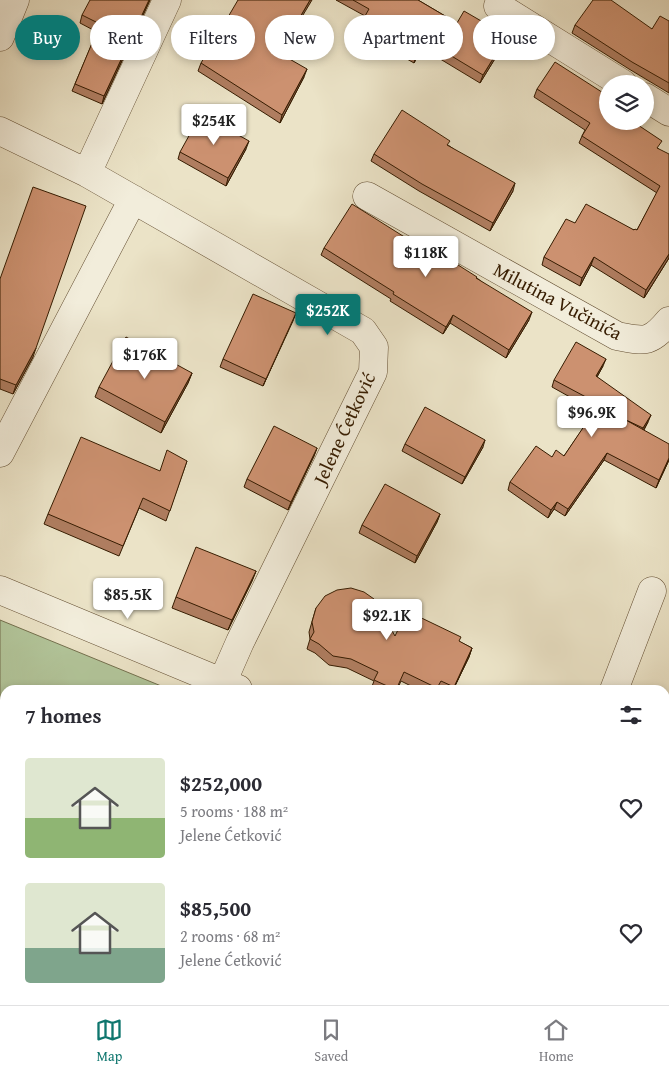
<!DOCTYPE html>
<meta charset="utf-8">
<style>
:root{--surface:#fff;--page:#f7f7f7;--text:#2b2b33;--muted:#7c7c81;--line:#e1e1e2;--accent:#0f766e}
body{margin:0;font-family:"Gentium Book Plus",serif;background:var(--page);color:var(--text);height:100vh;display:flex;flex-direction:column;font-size:19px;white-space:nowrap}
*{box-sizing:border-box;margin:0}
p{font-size:16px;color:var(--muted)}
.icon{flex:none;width:28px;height:28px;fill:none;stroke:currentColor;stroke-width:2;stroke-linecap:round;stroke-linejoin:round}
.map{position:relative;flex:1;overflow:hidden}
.sheet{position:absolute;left:0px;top:685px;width:670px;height:320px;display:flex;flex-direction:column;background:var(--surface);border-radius:15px 15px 0 0;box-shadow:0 2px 8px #0003}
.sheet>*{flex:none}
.hud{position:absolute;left:15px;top:15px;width:640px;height:45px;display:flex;gap:10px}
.tools{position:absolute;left:599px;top:75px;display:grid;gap:10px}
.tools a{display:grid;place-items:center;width:55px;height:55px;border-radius:50%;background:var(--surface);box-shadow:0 2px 8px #0003;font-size:25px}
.price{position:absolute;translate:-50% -42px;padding:0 11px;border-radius:5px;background:#fff;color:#222;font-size:16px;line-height:32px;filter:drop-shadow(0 1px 2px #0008)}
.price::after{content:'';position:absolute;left:50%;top:30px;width:15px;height:11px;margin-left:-8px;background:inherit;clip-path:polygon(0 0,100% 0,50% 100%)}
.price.current{background:var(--accent);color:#fff}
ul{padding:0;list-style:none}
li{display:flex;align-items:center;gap:15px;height:125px;padding:0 25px}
li span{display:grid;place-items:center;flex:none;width:140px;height:100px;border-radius:5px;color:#555}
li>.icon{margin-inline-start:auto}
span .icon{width:60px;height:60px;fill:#fffc;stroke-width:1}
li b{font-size:21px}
h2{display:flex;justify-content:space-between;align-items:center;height:60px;padding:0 25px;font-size:21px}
.chip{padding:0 18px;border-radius:22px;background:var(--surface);box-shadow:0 2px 8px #0003;font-size:18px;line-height:45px}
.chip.current{background:var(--accent);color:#fff}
.dock{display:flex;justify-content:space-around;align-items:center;height:70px;border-top:1px solid var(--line);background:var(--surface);font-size:14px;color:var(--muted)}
.dock a{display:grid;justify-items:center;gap:2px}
.dock .current{color:var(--accent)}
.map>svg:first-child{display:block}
.green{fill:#b2c59a;stroke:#74704e}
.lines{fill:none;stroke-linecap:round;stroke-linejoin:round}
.minor-casing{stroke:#634e32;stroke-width:29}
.major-casing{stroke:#361c01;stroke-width:29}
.minor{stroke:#f2eddb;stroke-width:28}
.major{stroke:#ebe3c7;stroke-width:28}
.wall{fill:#af7d60;stroke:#361c01}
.shaded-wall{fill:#8f664e;stroke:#361c01}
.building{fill:#cc9170;stroke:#361c01}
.labels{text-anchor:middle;stroke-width:4;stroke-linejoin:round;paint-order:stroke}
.street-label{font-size:19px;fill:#361c01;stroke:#f2eddb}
</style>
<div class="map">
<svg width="669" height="1005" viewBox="0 0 669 1005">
<rect width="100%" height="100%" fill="#ebe3c7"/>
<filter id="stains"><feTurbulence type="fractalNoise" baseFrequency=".004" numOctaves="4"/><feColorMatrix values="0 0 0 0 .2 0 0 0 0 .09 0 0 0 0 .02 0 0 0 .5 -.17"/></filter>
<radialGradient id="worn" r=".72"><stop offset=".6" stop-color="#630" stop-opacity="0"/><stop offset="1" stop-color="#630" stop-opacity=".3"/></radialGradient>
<path class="green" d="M0 620 171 690H5V784L0 782Z
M665 894 669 895V1005H533L521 1000H665Z
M0 913 5 915V1000H209L221 1005H0Z"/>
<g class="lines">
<defs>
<path id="minor" d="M498 6 623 84
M0 37 15 0
M645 97 669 112
M0 131 87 173 363 331 374 347 373 372 240 642 222 683
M87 173 167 0
M367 196 617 336C644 341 650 344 669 321
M0 453 133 199
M0 590 238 689
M614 690 652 591
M665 868 669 870"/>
<path id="major" d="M0 829 5 831
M0 881 5 883
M280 1000 292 1005
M410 1000 422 1005"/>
</defs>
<use href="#minor" class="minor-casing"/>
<use href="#major" class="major-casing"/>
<use href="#minor" class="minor"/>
<use href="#major" class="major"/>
</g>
<path class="wall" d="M150 0 102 104 72 91 97 32 80 23 82 15Z
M336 0H418L457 23 504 44 480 83 422 48 414 63 358 31 361 23 365 16Z
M669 21V93L629 69 572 33 575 25 652 29Z
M280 53 304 77 280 123 198 71 201 63Z
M537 89 659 149 669 258 644 298 591 265 580 286 542 265 544 257 575 223 637 230 657 193 579 143 582 136 585 130 534 97Z
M448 145 513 191 490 231 419 191 371 161 374 154Z
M246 149 226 186 178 159 180 152Z
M324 248H422L477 278 529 320 506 358 450 323 443 334 390 301 391 299 321 255Z
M0 279 33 357 13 394 0 389Z
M296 313 263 386 220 367 223 359Z
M603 366 597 377 648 422 644 430 669 460 656 488 604 460 565 516 554 509 548 518 508 490 510 482 552 457 564 456 595 411 552 387 554 380Z
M192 373 188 383 161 433 95 397 99 387Z
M405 444 483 447 462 484 402 451Z
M317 448 314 456 288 510 244 487 247 479Z
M187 461 166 521 139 508 119 556 44 524 48 514Z
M440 514 437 522 415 563 359 533 362 525Z
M256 571 252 581 228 630 172 608 176 597Z
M316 608 395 636 460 642 472 648 469 657 453 690H419L401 681 397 690H373L371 689 374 681 347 668 329 665 315 653 307 649 310 639 309 632Z"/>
<path class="shaded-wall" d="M149 0H150L102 104 104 96Z
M310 0H312L276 60 279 53Z
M507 36 504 44 480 83 483 75Z
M425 40 422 48 414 63 416 55Z
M307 69 304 77 280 123 282 115Z
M249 141 246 149 226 186 228 178Z
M515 183 513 191 490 231 493 223Z
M669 254V258L644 298 646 290Z
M594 257 591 265 580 286 582 278Z
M532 312 529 320 506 358 509 350Z
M296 313 293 321 263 386 266 379Z
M453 315 450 323 443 334 446 327Z
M36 348 33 357 13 394 16 385Z
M606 359 603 366 593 384 596 376Z
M192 373 188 383 161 433 165 422Z
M651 415 648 422 640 436 643 428Z
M485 440 483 447 462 484 465 477Z
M317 448 314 456 288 510 291 502Z
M607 453 604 460 565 516 568 509Z
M669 458V460L656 488 659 480Z
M557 502 554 509 548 518 551 510Z
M440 514 437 522 415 563 417 556Z
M256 571 252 581 228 630 232 620Z
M472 648 469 657 453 690Z"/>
<path class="building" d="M90 0H149L104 96 75 84 100 24 82 15Z
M238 0H310L279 53 307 69 282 115 201 63Z
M353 0H418L457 23 464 11 507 36 483 75 425 40 416 55 361 23 369 9Z
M593 0H611L652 29 660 16 669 21V83L632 62 575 25Z
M555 62 608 96V121H632L662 141 657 148 669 154V254L646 290 594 257 582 278 544 257 566 219 575 223 586 204 634 230 635 229 637 230 660 186 582 136 590 123 537 89Z
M402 110 450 141 447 145 515 183 493 223 422 184 374 154Z
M201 114 249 141 228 178 180 152Z
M33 187 86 206 36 348 16 385 0 379V279Z
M352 204 422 248 425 244 477 277 476 278 532 312 509 350 453 315 446 327 393 294 394 292 324 248Z
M253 294 296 313 266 379 223 359Z
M126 337 192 373 165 422 99 387Z
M576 342 606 359 596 376 651 415 643 428 624 419 669 444V458L659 480 607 453 568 509 557 502 551 510 510 482 536 446 552 457 556 450 564 456 599 404 554 380Z
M425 407 485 440 465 477 405 444Z
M274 426 317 448 291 502 247 479Z
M81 437 160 471 167 450 187 461 170 511 143 498 123 546 48 514Z
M385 484 440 514 417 556 362 525Z
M196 547 256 571 232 620 176 597Z
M351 588 364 592 374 599 395 636 407 611 461 637 459 641 472 648 454 687 441 681 437 688 404 672 396 690 374 680 378 672 351 659 333 656 319 644 310 639 314 632 312 622 316 608 325 596 337 590Z"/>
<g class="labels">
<g class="street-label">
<text transform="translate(558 301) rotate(28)" y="7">Milutina Vučinića</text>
<text transform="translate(344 428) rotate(-65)" y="7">Jelene Ćetković</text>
</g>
</g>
<rect width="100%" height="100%" filter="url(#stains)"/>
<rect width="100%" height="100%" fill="url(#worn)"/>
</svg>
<div class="tools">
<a><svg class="icon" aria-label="layers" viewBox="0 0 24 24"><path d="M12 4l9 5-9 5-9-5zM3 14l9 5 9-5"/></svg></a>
</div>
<b class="price" style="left:214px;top:146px">$254K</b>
<b class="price" style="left:426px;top:278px">$118K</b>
<b class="price current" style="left:328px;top:336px">$252K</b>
<b class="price" style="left:145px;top:380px">$176K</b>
<b class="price" style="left:592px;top:438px">$96.9K</b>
<b class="price" style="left:128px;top:620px">$85.5K</b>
<b class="price" style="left:387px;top:641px">$92.1K</b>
<div class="hud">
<a class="chip current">Buy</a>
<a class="chip">Rent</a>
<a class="chip">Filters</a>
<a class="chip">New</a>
<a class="chip">Apartment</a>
<a class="chip">House</a>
</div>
<section class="sheet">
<h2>7 homes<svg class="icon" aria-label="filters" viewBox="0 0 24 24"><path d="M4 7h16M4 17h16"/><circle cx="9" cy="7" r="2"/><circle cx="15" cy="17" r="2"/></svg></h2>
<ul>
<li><span style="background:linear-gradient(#dfe7d0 60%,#8fb573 0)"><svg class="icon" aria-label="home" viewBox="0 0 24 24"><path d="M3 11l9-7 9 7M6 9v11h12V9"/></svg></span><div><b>$252,000</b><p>5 rooms · 188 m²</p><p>Jelene Ćetković</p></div><svg class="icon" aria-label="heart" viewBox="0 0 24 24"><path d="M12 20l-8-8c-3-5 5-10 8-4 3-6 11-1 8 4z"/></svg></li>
<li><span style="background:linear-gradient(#dfe7d0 65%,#7fa58c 0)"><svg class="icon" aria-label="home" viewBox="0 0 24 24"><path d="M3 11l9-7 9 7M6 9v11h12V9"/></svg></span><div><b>$85,500</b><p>2 rooms · 68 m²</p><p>Jelene Ćetković</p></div><svg class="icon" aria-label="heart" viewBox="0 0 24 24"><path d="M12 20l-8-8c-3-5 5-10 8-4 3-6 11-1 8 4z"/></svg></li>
</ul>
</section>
</div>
<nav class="dock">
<a class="current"><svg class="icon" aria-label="map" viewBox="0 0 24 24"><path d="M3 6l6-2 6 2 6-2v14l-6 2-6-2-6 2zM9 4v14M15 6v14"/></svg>Map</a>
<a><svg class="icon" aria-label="saved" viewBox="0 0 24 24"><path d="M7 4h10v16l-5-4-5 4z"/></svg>Saved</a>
<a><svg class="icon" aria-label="home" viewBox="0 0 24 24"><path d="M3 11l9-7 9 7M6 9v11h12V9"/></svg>Home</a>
</nav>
